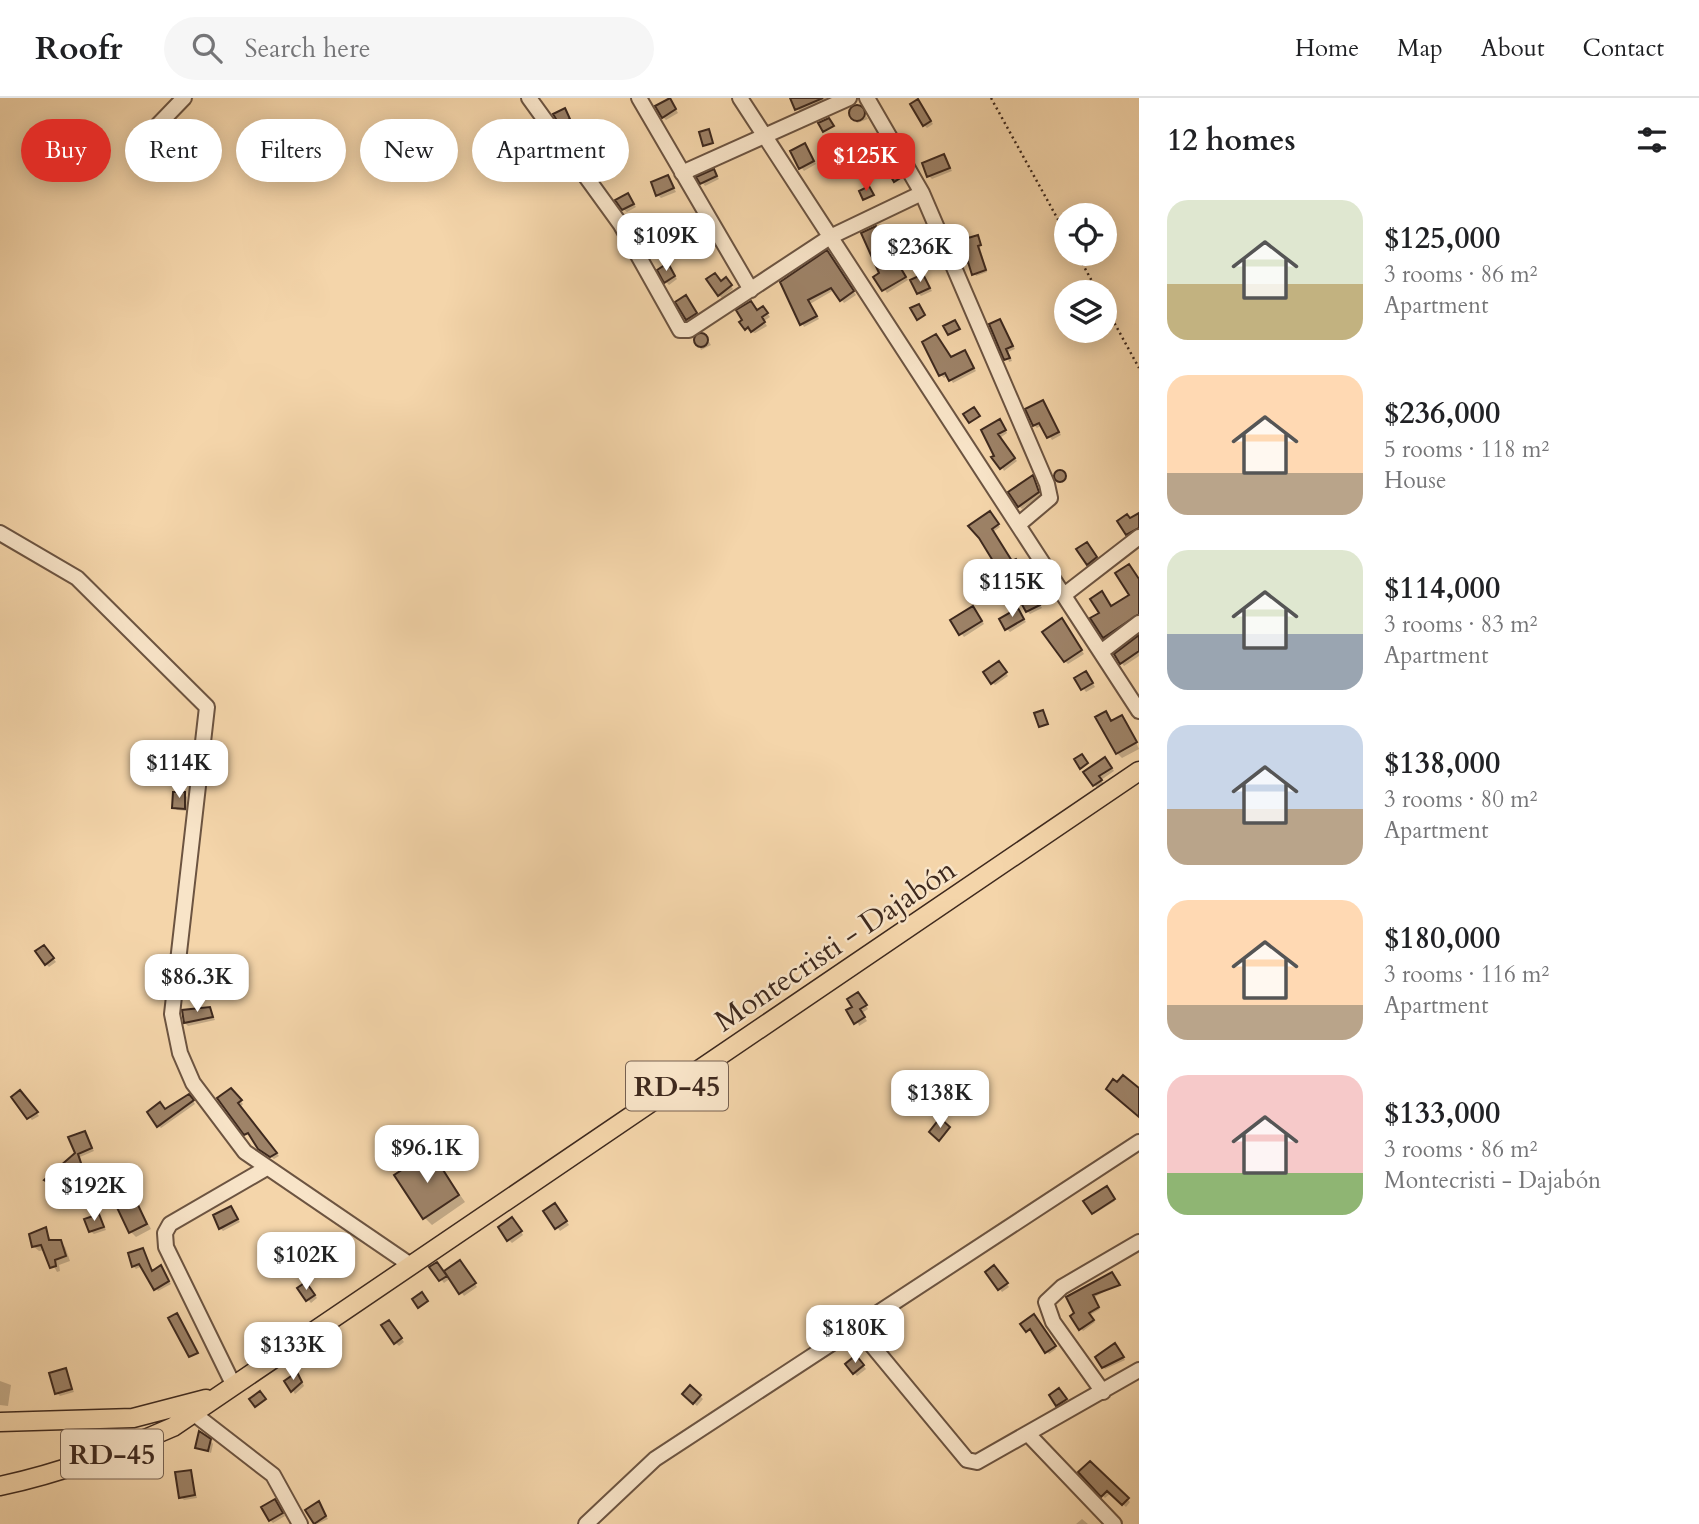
<!DOCTYPE html>
<meta charset="utf-8">
<style>
:root{--surface:#fff;--page:#f6f6f6;--text:#202124;--muted:#757577;--line:#e0e0e0;--accent:#d93025}
body{margin:0;font-family:Cardo,serif;background:var(--page);color:var(--text);height:100vh;display:flex;flex-direction:column;font-size:26px;white-space:nowrap}
*{box-sizing:border-box;margin:0}
p{font-size:23px;color:var(--muted)}
.icon{flex:none;width:38px;height:38px;fill:none;stroke:currentColor;stroke-width:2;stroke-linecap:round;stroke-linejoin:round}
.map{position:relative;flex:1;overflow:hidden}
.drawer{display:flex;flex-direction:column;background:var(--surface);width:560px}
.drawer>*{flex:none}
.top-card{position:absolute;left:21px;top:21px;width:665px;height:63px;display:flex;gap:14px}
.fabs{position:absolute;left:1054px;top:105px;display:grid;gap:14px}
.fabs a{display:grid;place-items:center;width:63px;height:63px;border-radius:50%;background:var(--surface);box-shadow:0 4px 18px #0003;font-size:35px}
.price{position:absolute;translate:-50% -60px;padding:0 16px;border-radius:14px;background:#fff;color:#222;font-size:23px;line-height:46px;filter:drop-shadow(0 2px 4px #0008)}
.price::after{content:'';position:absolute;left:50%;top:42px;width:21px;height:16px;margin-left:-10px;background:inherit;clip-path:polygon(0 0,100% 0,50% 100%)}
.price.current{background:var(--accent);color:#fff}
ul{padding:0;list-style:none}
li{display:flex;align-items:center;gap:21px;height:175px;padding:0 28px}
li span{display:grid;place-items:center;flex:none;width:196px;height:140px;border-radius:21px;color:#555}
li>.icon{margin-inline-start:auto}
span .icon{width:84px;height:84px;fill:#fffc;stroke-width:1}
li b{font-size:30px}
h2{display:flex;justify-content:space-between;align-items:center;height:84px;padding:0 28px;font-size:30px}
.chip{padding:0 24px;border-radius:32px;background:var(--surface);box-shadow:0 4px 18px #0003;font-size:24px;line-height:63px}
.chip.current{background:var(--accent);color:#fff}
header{display:flex;align-items:center;gap:42px;box-sizing:border-box;height:98px;padding:0 35px;background:var(--surface);border-bottom:2px solid var(--line)}
header strong{font-size:33px}
nav{display:flex;gap:38px;margin-inline-start:auto;font-size:24px}
.search{width:490px;height:63px;background:var(--page);display:flex;align-items:center;gap:18px;box-sizing:border-box;padding:0 24px;border-radius:38px;color:var(--muted);font-size:26px}
main{display:flex;flex:1;min-height:0}
.map>svg:first-child{display:block}
.shadow{fill:#0003}
.building{fill:#9d8267;stroke:#3e291e;stroke-width:2}
.lines{fill:none;stroke-linecap:round;stroke-linejoin:round}
.minor-casing{stroke:#6c5441;stroke-width:18}
.major-casing{stroke:#3e291e;stroke-width:21}
.path{stroke:#3e291e;stroke-width:2.5;stroke-dasharray:2 3.5;stroke-linecap:butt}
.minor{stroke:#f8e4c8;stroke-width:14}
.major{stroke:#f4d5aa;stroke-width:18}
.labels{text-anchor:middle;stroke-width:5;stroke-linejoin:round;paint-order:stroke}
.shield{fill:#f8e4c8;stroke:#766151;stroke-width:2}
.shield-label{font-size:28px;font-weight:bold;fill:#3e291e}
.street-label{font-size:30px;fill:#3e291e;stroke:#f8e4c8}
</style>
<header>
<strong>Roofr</strong>
<div class="search"><svg class="icon" aria-label="search" viewBox="0 0 24 24"><circle cx="10" cy="10" r="6"/><path d="M15 15l6 6"/></svg>Search here</div>
<nav><a>Home</a><a>Map</a><a>About</a><a>Contact</a></nav>
</header>
<main>
<div class="map">
<svg width="1139" height="1426" viewBox="0 0 1139 1426">
<rect width="100%" height="100%" fill="#f4d5aa"/>
<filter id="stains"><feTurbulence type="fractalNoise" baseFrequency=".00286" numOctaves="4"/><feColorMatrix values="0 0 0 0 .2 0 0 0 0 .09 0 0 0 0 .02 0 0 0 .5 -.17"/></filter>
<radialGradient id="worn" r=".72"><stop offset=".6" stop-color="#630" stop-opacity="0"/><stop offset="1" stop-color="#630" stop-opacity=".3"/></radialGradient>
<path class="shadow" d="M792 0H827L800 14Z
M672 4 678 15 666 22 663 19Z
M921 6 933 26 927 30 924 27Z
M858 7 868 21 857 25 849 12Z
M805 47 816 66 804 73 801 69Z
M944 58 952 73 932 81 929 78Z
M716 77 719 81 705 88 699 80Z
M668 79 676 94 661 100 658 97Z
M628 97 636 109 627 114 623 111Z
M876 130 894 168 899 169 908 182 887 195 876 179 881 176Z
M977 139 987 174 976 178 970 166 964 165Z
M830 158 856 197 844 205 834 192 810 206 819 221 804 229 782 184Z
M670 171 677 181 669 187 666 184Z
M923 178 932 193 921 198 918 195Z
M721 184H728L733 191 722 200 719 197Z
M689 202 699 219 690 224 678 204Z
M766 213 770 219 764 223 767 228 755 235 749 233 746 230 758 214Z
M1000 223 1015 251 1008 254 1012 263 1009 264Z
M704 236 711 247 701 252 696 241Z
M967 257 976 273 953 285 948 277 944 280 941 277 951 261Z
M1043 304 1061 337 1052 342 1042 327 1037 330 1034 327Z
M1002 326 1007 335 1000 340 1017 363 1004 373 983 332Z
M1061 373 1066 381 1059 385 1055 376Z
M1032 379 1041 397 1022 411 1019 408Z
M992 418 1000 429 993 434 1012 465 1018 466 1023 475 1008 483 981 439Z
M1090 449 1099 463 1091 469 1078 451Z
M1139 482V520L1108 543 1093 521 1101 516 1105 499 1112 509 1132 497Z
M1044 486 1048 492 1039 497 1036 494Z
M1033 496 1042 510 1030 516 1027 513Z
M976 513 984 526 964 539 952 523Z
M1021 516 1026 524 1010 534 1007 531Z
M1065 525 1084 556 1068 566 1065 563Z
M1139 548V558L1124 568 1116 557Z
M1002 569 1008 578 995 587 992 584Z
M1089 578 1095 589 1086 594 1077 581Z
M1105 615 1113 624 1122 619 1127 624 1139 651 1122 660 1117 655Z
M1108 664 1114 673 1101 682 1104 686 1097 690 1086 675Z
M184 696 187 699V713L177 712 174 709Z
M47 852 56 864 49 869 46 866Z
M861 899 868 911 862 915 867 923 859 928 854 909Z
M209 910 215 922 188 928 185 925Z
M230 992 243 1006 240 1009 279 1058 274 1061 263 1054 251 1037 246 1036Z
M23 998 39 1018 32 1022 29 1019Z
M192 1001 195 1006 161 1030 158 1027 165 1013Z
M84 1035 94 1053 80 1059 84 1071 71 1076 75 1080 60 1091 49 1084 77 1056Z
M430 1055 465 1104 432 1127 425 1120Z
M1107 1091 1115 1103 1094 1116 1086 1104Z
M130 1092 151 1131 136 1139 131 1134Z
M231 1110 240 1124 223 1133 220 1130Z
M558 1110 569 1127 560 1133 545 1113Z
M99 1118 106 1132 94 1136 90 1133Z
M515 1124 523 1137 512 1145 509 1142Z
M45 1131 52 1144H60L65 1149 70 1163 59 1167 60 1173 57 1174 45 1152 39 1153 33 1148Z
M142 1152 153 1174 163 1173 171 1186 158 1193 142 1168 136 1171 133 1168Z
M460 1164 477 1189 464 1198 451 1180 444 1185 431 1169 444 1175Z
M997 1173 1009 1189 1002 1194 987 1174Z
M1106 1182 1111 1190 1093 1200 1100 1211 1090 1217 1095 1224 1083 1233 1072 1218Z
M309 1189 317 1200 311 1205 299 1191Z
M1036 1221 1056 1251 1049 1256 1033 1233H1027Z
M392 1227 404 1244 399 1248 396 1245Z
M1117 1250 1125 1262 1105 1271 1103 1269Z
M856 1259 866 1271 857 1278 847 1267Z
M65 1272 74 1294 60 1298 57 1295Z
M300 1279 304 1288 295 1296 287 1283Z
M0 1283 11 1287 8 1308 0 1307Z
M690 1289 703 1301 697 1308 684 1296Z
M1062 1295 1068 1305 1060 1310 1057 1307Z
M210 1342 213 1346 211 1355 197 1349Z
M1090 1365 1130 1404 1126 1409 1111 1395 1105 1400 1080 1374Z
M190 1374 197 1400 184 1402 181 1399Z
M278 1406 285 1418 273 1425 270 1422Z
M321 1409 328 1421 317 1426 308 1413Z
M1082 1421 1088 1426H1076Z"/>
<path class="building" d="M670 0 676 11 662 20 655 8Z
M790 0H823L795 12Z
M918 1 931 23 923 28 910 6Z
M849 15a8 8 0 1 1 16 0a8 8 0 1 1-16 0Z
M565 10 570 21 559 26 553 16Z
M829 20 834 28 823 34 818 25Z
M709 31 713 45 703 48 699 34Z
M805 45 814 63 799 71 790 53Z
M944 56 950 70 927 79 922 65Z
M890 59 902 79 894 84 882 63Z
M714 71 717 78 700 86 696 79Z
M668 77 674 90 656 98 651 84Z
M869 88 874 97 863 102 859 93Z
M628 95 634 106 622 112 615 102Z
M876 128 882 139 879 141 893 167 897 164 906 179 882 193 873 179 879 175 861 135Z
M967 137 968 140 978 137 981 147 978 148 986 172 972 177 968 164 963 166 953 143Z
M827 152 854 193 840 203 831 190 808 202 817 218 800 227 780 184Z
M668 165 675 178 664 185 657 172Z
M715 175 721 183 726 179 732 187 718 198 706 181Z
M923 176 930 190 917 196 910 182Z
M686 197 697 215 686 222 675 204Z
M751 203 757 212 763 208 768 215 762 219 765 224 751 234 748 229 745 232 739 224 742 222 736 212Z
M919 206 925 217 917 222 910 210Z
M1000 221 1013 248 1006 251 1010 260 1004 262 989 226Z
M955 222 960 231 948 237 943 228Z
M694 242a7 7 0 1 1 14 0a7 7 0 1 1-14 0Z
M936 236 951 259 965 252 974 270 949 283 945 275 939 278 922 244Z
M1043 302 1059 334 1047 340 1039 325 1033 328 1025 311Z
M974 309 980 318 969 325 963 316Z
M1000 321 1006 332 998 336 1015 360 1000 371 991 359 994 358 981 332Z
M1054 378a6 6 0 1 1 12 0a6 6 0 1 1-12 0Z
M1033 377 1039 394 1018 409 1008 394Z
M990 413 999 426 992 431 1012 463 1016 461 1022 472 1004 481 979 440 968 428Z
M1139 415V430L1126 437 1117 423 1127 416 1130 420Z
M1087 444 1097 459 1087 467 1076 451Z
M1129 466 1139 481V516L1103 540 1090 520 1099 515 1090 501 1102 493 1111 508 1129 497 1115 475Z
M1041 481 1047 489 1034 495 1030 486Z
M1033 494 1040 507 1026 514 1019 501Z
M973 508 982 523 959 537 950 522Z
M1018 510 1024 521 1005 532 999 521Z
M1062 520 1082 552 1064 564 1042 534Z
M1139 537V553L1120 566 1114 556Z
M999 563 1007 574 991 586 983 574Z
M1086 573 1093 585 1081 592 1074 580Z
M1043 612 1048 626 1039 629 1034 615Z
M1106 613 1111 623 1122 617 1137 644 1116 656 1095 619Z
M1082 656 1088 665 1080 671 1074 661Z
M1105 659 1112 670 1099 678 1102 682 1093 688 1083 674Z
M173 694H185V711L172 710Z
M44 847 54 860 45 867 35 853Z
M858 894 867 907 860 911 865 919 854 926 846 912 852 909 847 901Z
M210 909 213 919 184 925 182 912Z
M1123 977 1139 990V1019L1106 991 1113 981 1117 984Z
M231 990 242 1002 238 1005 277 1055 270 1059 258 1051 248 1035 244 1037 217 1000Z
M20 992 38 1014 27 1021 11 999Z
M189 996 194 1002 157 1029 147 1014 160 1004 165 1011Z
M940 1020 950 1029 939 1043 929 1034Z
M85 1033 92 1050 78 1056 82 1068 70 1072 73 1076 56 1089 44 1082 75 1055 68 1039Z
M431 1053 459 1097 423 1121 394 1077Z
M1107 1088 1115 1101 1092 1116 1083 1103Z
M130 1090 147 1126 129 1135 112 1099Z
M555 1105 567 1123 555 1131 543 1113Z
M231 1108 238 1121 219 1131 213 1117Z
M99 1116 104 1129 89 1134 84 1121Z
M512 1119 522 1133 507 1143 498 1129Z
M46 1129 49 1142H61L66 1158 55 1162 56 1168 50 1170 41 1147 32 1149 29 1136Z
M143 1150 152 1173 161 1167 169 1183 154 1192 139 1166 132 1169 128 1155Z
M460 1162 476 1185 459 1196 444 1173Z
M437 1164 447 1178 439 1183 429 1169Z
M994 1167 1008 1185 998 1192 985 1174Z
M1112 1174 1120 1187 1093 1197 1099 1209 1089 1215 1094 1222 1079 1232 1070 1218 1074 1215 1066 1199Z
M306 1184 315 1197 306 1203 297 1190Z
M422 1194 428 1203 418 1210 412 1201Z
M177 1215 198 1255 189 1259 168 1220Z
M1034 1216 1056 1248 1045 1255 1030 1231 1026 1234 1020 1226Z
M389 1222 402 1240 394 1246 381 1227Z
M1115 1245 1124 1259 1102 1270 1095 1259Z
M856 1257 864 1267 853 1276 845 1266Z
M66 1270 72 1291 55 1296 49 1275Z
M297 1274 302 1284 291 1294 284 1283Z
M690 1287 701 1297 693 1306 682 1296Z
M1059 1290 1067 1301 1056 1308 1049 1297Z
M260 1293 266 1301 255 1309 249 1301Z
M199 1333 211 1341 208 1353 195 1350Z
M1090 1363 1129 1400 1122 1407 1107 1393 1101 1399 1078 1374Z
M191 1372 195 1397 179 1400 175 1374Z
M275 1401 283 1415 269 1423 261 1409Z
M319 1403 326 1418 314 1426 305 1412Z"/>
<g class="lines">
<defs>
<path id="minor" d="M529 0 621 127 680 232H689L830 139 922 95 1047 386 1050 400 1018 427
M639 0 751 192
M740 0 1139 613
M867 0 922 95
M155 30 184 0
M682 75 849 0
M0 435 77 480 207 609 172 916 180 955 193 985 245 1054 412 1168
M1064 497 1139 439
M1101 554 1139 525
M856 1228 967 1362 977 1364 1139 1272
M234 1288 166 1149 165 1135 170 1126 265 1071
M1103 1294 1053 1224 1046 1204 1062 1189 1139 1144
M193 1315 273 1377 300 1426
M1028 1336 1114 1426
M586 1426 655 1361 1139 1044"/>
<path id="major" d="M0 1324 133 1320 206 1301
M0 1388C61 1375 116 1354 173 1329L1139 673"/>
</defs>
<use href="#minor" class="minor-casing"/>
<use href="#major" class="major-casing"/>
<path class="path" d="M991 0 1066 136
M1077 156 1098 194
M1104 206 1139 270"/>
<use href="#minor" class="minor"/>
<use href="#major" class="major"/>
</g>
<g class="labels">
<g class="shield">
<rect x="626" y="963.5" width="102" height="49" rx="5"/>
<rect x="61" y="1331.5" width="102" height="49" rx="5"/>
</g>
<g class="shield-label">
<text x="677" y="998">RD-45</text>
<text x="112" y="1366">RD-45</text>
</g>
<g class="street-label">
<text transform="translate(835 847) rotate(-34)" y="10">Montecristi - Dajabón</text>
</g>
</g>
<rect width="100%" height="100%" filter="url(#stains)"/>
<rect width="100%" height="100%" fill="url(#worn)"/>
</svg>
<div class="fabs">
<a><svg class="icon" aria-label="locate" viewBox="0 0 24 24"><circle cx="12" cy="12" r="6"/><path d="M12 2v4M12 18v4M2 12h4M18 12h4"/></svg></a>
<a><svg class="icon" aria-label="layers" viewBox="0 0 24 24"><path d="M12 4l9 5-9 5-9-5zM3 14l9 5 9-5"/></svg></a>
</div>
<b class="price current" style="left:866px;top:95px">$125K</b>
<b class="price" style="left:666px;top:175px">$109K</b>
<b class="price" style="left:920px;top:186px">$236K</b>
<b class="price" style="left:1012px;top:521px">$115K</b>
<b class="price" style="left:179px;top:702px">$114K</b>
<b class="price" style="left:197px;top:916px">$86.3K</b>
<b class="price" style="left:940px;top:1032px">$138K</b>
<b class="price" style="left:427px;top:1087px">$96.1K</b>
<b class="price" style="left:94px;top:1125px">$192K</b>
<b class="price" style="left:306px;top:1194px">$102K</b>
<b class="price" style="left:855px;top:1267px">$180K</b>
<b class="price" style="left:293px;top:1284px">$133K</b>
<div class="top-card">
<a class="chip current">Buy</a>
<a class="chip">Rent</a>
<a class="chip">Filters</a>
<a class="chip">New</a>
<a class="chip">Apartment</a>
</div>
</div>
<section class="drawer">
<h2>12 homes<svg class="icon" aria-label="filters" viewBox="0 0 24 24"><path d="M4 7h16M4 17h16"/><circle cx="9" cy="7" r="2"/><circle cx="15" cy="17" r="2"/></svg></h2>
<ul>
<li><span style="background:linear-gradient(#dfe7d0 60%,#c2b280 0)"><svg class="icon" aria-label="home" viewBox="0 0 24 24"><path d="M3 11l9-7 9 7M6 9v11h12V9"/></svg></span><div><b>$125,000</b><p>3 rooms · 86 m²</p><p>Apartment</p></div></li>
<li><span style="background:linear-gradient(#ffd9b3 70%,#b9a48a 0)"><svg class="icon" aria-label="home" viewBox="0 0 24 24"><path d="M3 11l9-7 9 7M6 9v11h12V9"/></svg></span><div><b>$236,000</b><p>5 rooms · 118 m²</p><p>House</p></div></li>
<li><span style="background:linear-gradient(#dfe7d0 60%,#9aa5b1 0)"><svg class="icon" aria-label="home" viewBox="0 0 24 24"><path d="M3 11l9-7 9 7M6 9v11h12V9"/></svg></span><div><b>$114,000</b><p>3 rooms · 83 m²</p><p>Apartment</p></div></li>
<li><span style="background:linear-gradient(#c9d6e8 60%,#b9a48a 0)"><svg class="icon" aria-label="home" viewBox="0 0 24 24"><path d="M3 11l9-7 9 7M6 9v11h12V9"/></svg></span><div><b>$138,000</b><p>3 rooms · 80 m²</p><p>Apartment</p></div></li>
<li><span style="background:linear-gradient(#ffd9b3 75%,#b9a48a 0)"><svg class="icon" aria-label="home" viewBox="0 0 24 24"><path d="M3 11l9-7 9 7M6 9v11h12V9"/></svg></span><div><b>$180,000</b><p>3 rooms · 116 m²</p><p>Apartment</p></div></li>
<li><span style="background:linear-gradient(#f6c9c9 70%,#8fb573 0)"><svg class="icon" aria-label="home" viewBox="0 0 24 24"><path d="M3 11l9-7 9 7M6 9v11h12V9"/></svg></span><div><b>$133,000</b><p>3 rooms · 86 m²</p><p>Montecristi - Dajabón</p></div></li>
</ul>
</section>
</main>
